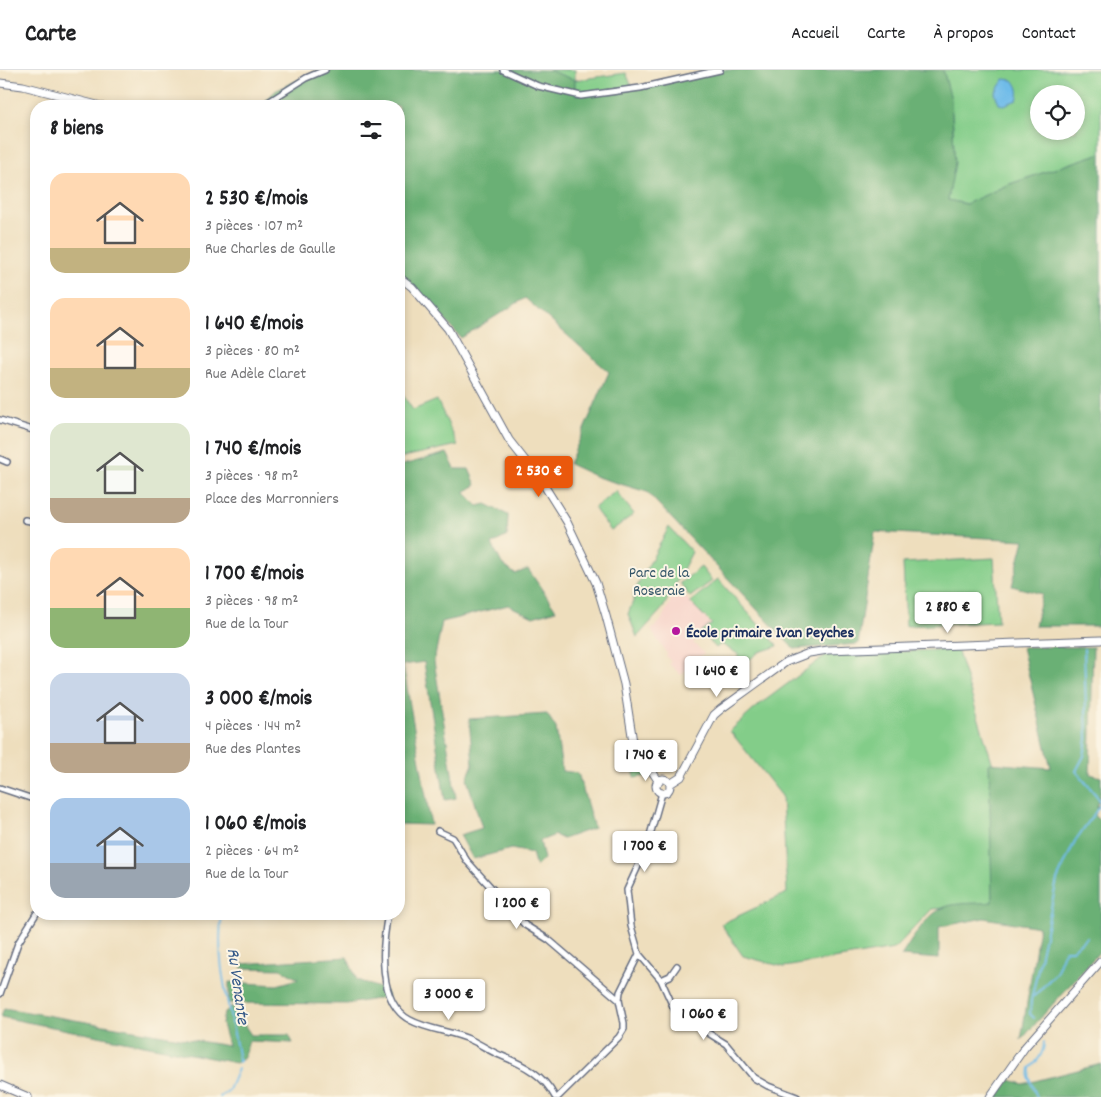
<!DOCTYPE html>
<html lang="fr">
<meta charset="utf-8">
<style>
:root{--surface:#fff;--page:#f2f2f2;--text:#202124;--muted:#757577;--line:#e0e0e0;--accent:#ea580c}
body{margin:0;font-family:Dekko,sans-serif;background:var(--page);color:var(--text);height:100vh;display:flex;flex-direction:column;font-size:19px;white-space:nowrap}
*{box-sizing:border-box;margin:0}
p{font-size:16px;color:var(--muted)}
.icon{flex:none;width:28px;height:28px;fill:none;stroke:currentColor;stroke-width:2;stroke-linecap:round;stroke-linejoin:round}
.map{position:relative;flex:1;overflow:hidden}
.side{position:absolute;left:30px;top:30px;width:375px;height:820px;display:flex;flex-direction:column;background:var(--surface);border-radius:20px;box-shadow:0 2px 8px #0003}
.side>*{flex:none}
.tools{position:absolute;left:1030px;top:15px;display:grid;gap:10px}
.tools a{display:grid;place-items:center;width:55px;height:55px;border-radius:50%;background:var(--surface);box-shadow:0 2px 8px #0003;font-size:25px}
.price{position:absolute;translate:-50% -42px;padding:0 11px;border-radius:5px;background:#fff;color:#222;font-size:16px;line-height:32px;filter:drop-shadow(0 1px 2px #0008)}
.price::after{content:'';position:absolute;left:50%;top:30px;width:15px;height:11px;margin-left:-8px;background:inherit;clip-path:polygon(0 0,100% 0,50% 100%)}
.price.active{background:var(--accent);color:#fff}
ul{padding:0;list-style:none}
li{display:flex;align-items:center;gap:15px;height:125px;padding:0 20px}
li span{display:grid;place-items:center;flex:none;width:140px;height:100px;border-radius:15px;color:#555}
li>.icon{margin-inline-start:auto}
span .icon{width:60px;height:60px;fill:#fffc;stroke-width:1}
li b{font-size:21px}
h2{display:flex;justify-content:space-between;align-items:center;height:60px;padding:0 20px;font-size:21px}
header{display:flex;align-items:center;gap:30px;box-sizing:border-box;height:70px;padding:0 25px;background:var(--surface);border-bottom:1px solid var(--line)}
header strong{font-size:24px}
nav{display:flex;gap:28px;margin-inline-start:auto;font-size:18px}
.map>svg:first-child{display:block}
.built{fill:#f7d1c8}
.green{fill:#83cd89;stroke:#4f7e74;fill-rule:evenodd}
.forest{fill:#6ab075;stroke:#42706a}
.water{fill:#70bce9;stroke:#4676a4}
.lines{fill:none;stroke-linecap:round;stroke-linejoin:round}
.stream{stroke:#70bce9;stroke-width:2}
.street-casing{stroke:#656c7f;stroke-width:8}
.secondary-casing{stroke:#656c7f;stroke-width:9}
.street{stroke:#fff;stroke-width:5}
.secondary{stroke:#fff;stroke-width:7}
.poi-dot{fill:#b5179e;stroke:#fcf5e5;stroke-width:2}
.labels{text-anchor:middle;stroke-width:4;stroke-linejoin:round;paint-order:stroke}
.park-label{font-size:16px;fill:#355669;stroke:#fcf5e5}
.poi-label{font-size:16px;font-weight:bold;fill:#1b2f5e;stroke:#fcf5e5;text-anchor:start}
.water-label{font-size:18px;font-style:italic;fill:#355988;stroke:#fcf5e5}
</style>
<header>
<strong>Carte</strong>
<nav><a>Accueil</a><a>Carte</a><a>À propos</a><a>Contact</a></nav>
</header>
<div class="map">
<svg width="1101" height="1027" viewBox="0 0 1101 1027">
<rect width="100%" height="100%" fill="#fcf5e5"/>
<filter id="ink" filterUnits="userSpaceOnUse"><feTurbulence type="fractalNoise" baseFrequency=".02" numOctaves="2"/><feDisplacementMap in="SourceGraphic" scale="10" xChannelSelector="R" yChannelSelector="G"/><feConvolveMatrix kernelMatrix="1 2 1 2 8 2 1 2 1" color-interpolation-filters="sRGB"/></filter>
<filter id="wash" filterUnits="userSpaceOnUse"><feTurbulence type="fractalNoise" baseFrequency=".0096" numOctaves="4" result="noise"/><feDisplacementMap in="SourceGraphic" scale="20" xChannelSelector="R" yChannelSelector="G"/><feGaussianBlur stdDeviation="1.12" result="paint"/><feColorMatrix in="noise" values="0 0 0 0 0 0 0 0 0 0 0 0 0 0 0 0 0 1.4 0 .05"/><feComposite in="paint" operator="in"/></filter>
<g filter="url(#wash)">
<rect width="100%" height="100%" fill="#eedebd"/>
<path class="built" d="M678 516 690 532 712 555 701 561 703 563 693 573 704 583 681 605 669 594 671 592 666 586 667 584 651 560 660 552Z"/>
<path class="green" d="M548 0H575V10L626 3 633 19 575 25Z
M943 0H1101V83L1007 115 966 134 948 130C956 84 956 45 943 0ZM1039 24H1076V61H1039Z
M399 319 413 340 437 330 458 375 399 388Z
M616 421 634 444 611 461 594 438Z
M669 457 692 482 663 538 637 567 628 544 634 529V522Z
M994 488 998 552 906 556 903 493Z
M701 497 712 511 690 527 680 513Z
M718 509 778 576 759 582 730 605 721 595 724 592 728 597 738 588V584L721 574 716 578 701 561 712 554 690 532Z
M957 579 994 698 992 835 932 839 894 879 784 897 743 886 721 854 787 823 782 726 730 661 759 635 826 585Z
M635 681 650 705 634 708Z"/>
<path class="forest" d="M319 0H548L575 10V25L640 18 720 0H943L951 29 955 93 948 130 966 134 1007 115 1101 83V556H1035L1042 524 1012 516 1024 470 875 462 858 574 794 579 647 422 597 407 569 394 609 302 525 228 461 268 423 225 399 203V36H260L275 21Z
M447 383 455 399H469L476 415 464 422 478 436 486 434 508 445 507 466 492 474 502 494 515 504 528 499 556 540 533 547 508 535 442 552 434 591 456 728 445 730 424 592 403 595 431 755 399 754V396Z
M1022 577H1093L1090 704 1101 707V720L1095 747 1101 751V880L1021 970 1039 857 984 848 939 857V889L901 886C912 870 925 845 945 837 958 832 978 834 992 832L989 693 1051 698Z
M547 644 556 658 562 701 578 703 594 758 563 769 555 765 540 771 544 789 536 797 532 783 511 779 473 789 460 765 482 758 467 709 473 694 469 649Z
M347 887 357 910 385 920 388 927 347 934 229 933V912L277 915 298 909 281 899 242 898 241 894Z
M232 936 251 965H289L293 973 249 971 243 989 236 993 1 947 4 938 228 976 222 954 224 943Z
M1101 994V1027H998L1010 1010 1023 1014Z"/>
<path class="water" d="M1004 9 1013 10C1018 16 1020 22 1017 30L1004 35 999 34 995 23Z"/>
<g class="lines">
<path class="stream" d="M222 844C214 895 232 942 239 992
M1034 926 1056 903 1065 880H1072L1087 867
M1034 948 1030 944 1031 931 1057 810 1075 771 1101 734 1096 725 1076 701 1084 686 1087 669 1084 579
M220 1027 229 1020 238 999
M1037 1027 1029 1008 1030 998C1038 992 1044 982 1044 972"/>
</g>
</g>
<g filter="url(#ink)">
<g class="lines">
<defs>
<path id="street" d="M503 0 538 16 581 26 640 18 720 0
M262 36 306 8 325 0
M0 350 36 361
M0 389 7 392
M25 450 36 452
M0 718 36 730
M662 723 646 779 627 820 631 856 639 884 661 910 676 943 726 974 754 1008 768 1016 797 1027
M438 761 453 768 467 791 525 855 549 870 619 930
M388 844C382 874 377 933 410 950 428 960 452 961 471 970 482 975 491 982 502 986 524 995 544 1005 555 1027
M661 910 670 906 677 896
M0 924 18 873 36 844
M558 1027 619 967 624 959V953L619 930 620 922 639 884"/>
<path id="secondary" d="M0 13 23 16 101 36
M399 207 412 217 448 259 509 370 542 412 567 452 596 513 606 546 624 614 633 672 659 712
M656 716a7 7 0 1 1 14 0a7 7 0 1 1-14 0Z
M670 714 681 707 714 645 721 639 786 592 809 583 828 580 1101 570
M0 1015 28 1027
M990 1027 1025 977 1101 891"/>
</defs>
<use href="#street" class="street-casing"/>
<use href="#secondary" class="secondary-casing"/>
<use href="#street" class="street"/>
<use href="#secondary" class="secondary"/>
</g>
</g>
<circle class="poi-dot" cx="676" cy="561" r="5"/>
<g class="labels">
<g class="park-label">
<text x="659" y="507">Parc de la<tspan x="659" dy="18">Roseraie</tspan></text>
</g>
<g class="poi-label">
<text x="686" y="567">École primaire Ivan Peyches</text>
</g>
<g class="water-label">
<text transform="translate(239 916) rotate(82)" y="6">Ru Venante</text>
</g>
</g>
</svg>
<div class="tools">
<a><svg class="icon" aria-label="locate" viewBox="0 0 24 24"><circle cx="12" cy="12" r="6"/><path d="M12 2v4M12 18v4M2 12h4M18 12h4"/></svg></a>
</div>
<b class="price active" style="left:539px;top:428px">2 530 €</b>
<b class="price" style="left:948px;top:564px">2 880 €</b>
<b class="price" style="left:717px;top:628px">1 640 €</b>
<b class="price" style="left:646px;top:712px">1 740 €</b>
<b class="price" style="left:645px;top:803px">1 700 €</b>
<b class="price" style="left:517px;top:860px">1 200 €</b>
<b class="price" style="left:449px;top:951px">3 000 €</b>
<b class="price" style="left:704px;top:971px">1 060 €</b>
<section class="side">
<h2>8 biens<svg class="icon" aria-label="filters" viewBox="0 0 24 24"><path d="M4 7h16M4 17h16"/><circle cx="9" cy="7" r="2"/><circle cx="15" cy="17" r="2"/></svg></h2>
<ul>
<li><span style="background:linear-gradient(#ffd9b3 75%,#c2b280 0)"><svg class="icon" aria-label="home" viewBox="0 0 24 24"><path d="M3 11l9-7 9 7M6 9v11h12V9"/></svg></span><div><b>2 530 €/mois</b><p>3 pièces · 107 m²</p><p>Rue Charles de Gaulle</p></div></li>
<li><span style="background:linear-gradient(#ffd9b3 70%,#c2b280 0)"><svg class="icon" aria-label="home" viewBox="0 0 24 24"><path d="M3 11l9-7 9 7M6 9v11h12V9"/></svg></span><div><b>1 640 €/mois</b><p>3 pièces · 80 m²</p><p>Rue Adèle Claret</p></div></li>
<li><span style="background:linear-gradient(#dfe7d0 75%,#b9a48a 0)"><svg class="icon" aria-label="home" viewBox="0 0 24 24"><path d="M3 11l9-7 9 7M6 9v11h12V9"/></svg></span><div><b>1 740 €/mois</b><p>3 pièces · 98 m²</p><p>Place des Marronniers</p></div></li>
<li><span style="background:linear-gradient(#ffd9b3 60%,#8fb573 0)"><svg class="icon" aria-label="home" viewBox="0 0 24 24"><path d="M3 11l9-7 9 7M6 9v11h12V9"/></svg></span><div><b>1 700 €/mois</b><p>3 pièces · 98 m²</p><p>Rue de la Tour</p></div></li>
<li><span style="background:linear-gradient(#c9d6e8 70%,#b9a48a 0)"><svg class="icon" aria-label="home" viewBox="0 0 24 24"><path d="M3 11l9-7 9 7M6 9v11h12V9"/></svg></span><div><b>3 000 €/mois</b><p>4 pièces · 144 m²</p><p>Rue des Plantes</p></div></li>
<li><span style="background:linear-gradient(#a9c7e8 65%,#9aa5b1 0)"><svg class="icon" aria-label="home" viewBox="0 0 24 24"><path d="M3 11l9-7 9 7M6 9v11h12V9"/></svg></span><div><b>1 060 €/mois</b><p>2 pièces · 64 m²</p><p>Rue de la Tour</p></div></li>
</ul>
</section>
</div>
